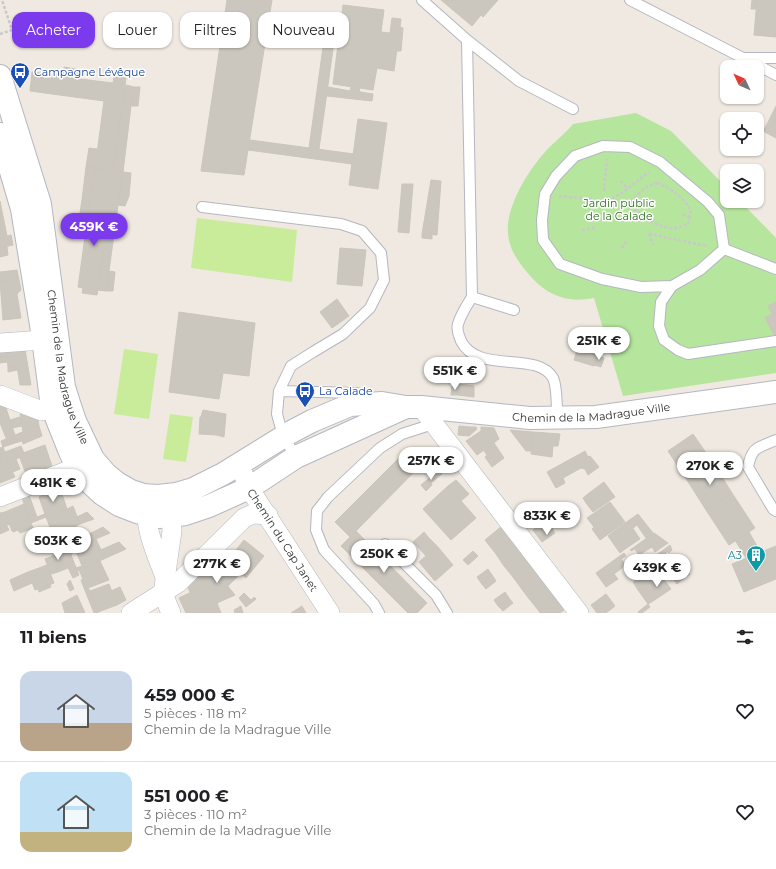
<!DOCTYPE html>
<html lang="fr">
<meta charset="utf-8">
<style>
:root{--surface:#fff;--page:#f6f6f6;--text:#202124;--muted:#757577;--line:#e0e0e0;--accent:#7c3aed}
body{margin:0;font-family:Montserrat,sans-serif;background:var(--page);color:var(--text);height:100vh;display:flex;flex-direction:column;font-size:15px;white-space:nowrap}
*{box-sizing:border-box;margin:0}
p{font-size:13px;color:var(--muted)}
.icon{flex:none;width:22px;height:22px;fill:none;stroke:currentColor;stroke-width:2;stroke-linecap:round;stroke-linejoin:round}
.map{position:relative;height:613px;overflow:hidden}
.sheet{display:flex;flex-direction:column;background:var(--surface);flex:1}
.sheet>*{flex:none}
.banner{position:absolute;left:12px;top:12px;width:400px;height:36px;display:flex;gap:8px}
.needle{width:26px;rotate:314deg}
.buttons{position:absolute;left:720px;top:60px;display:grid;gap:8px}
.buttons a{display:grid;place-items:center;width:44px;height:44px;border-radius:8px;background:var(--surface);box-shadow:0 1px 3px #0004;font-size:20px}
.price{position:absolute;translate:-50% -34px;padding:0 9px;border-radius:14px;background:#fff;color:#222;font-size:13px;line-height:26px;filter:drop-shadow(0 1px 2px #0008)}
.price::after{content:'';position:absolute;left:50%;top:24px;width:12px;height:9px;margin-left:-6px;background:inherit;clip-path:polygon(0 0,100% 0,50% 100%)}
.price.selected{background:var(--accent);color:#fff}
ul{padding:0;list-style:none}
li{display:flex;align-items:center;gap:12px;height:100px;padding:0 20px}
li+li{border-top:1px solid var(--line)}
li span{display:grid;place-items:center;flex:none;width:112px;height:80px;border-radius:12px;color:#555}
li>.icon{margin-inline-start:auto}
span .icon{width:48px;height:48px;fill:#fffc;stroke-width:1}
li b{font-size:17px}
h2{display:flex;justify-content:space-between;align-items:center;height:48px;padding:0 20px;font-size:17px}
.pill{padding:0 14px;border-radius:12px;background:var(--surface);box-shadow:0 1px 3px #0004;font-size:14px;line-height:36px}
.pill.selected{background:var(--accent);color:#fff}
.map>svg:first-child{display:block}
.green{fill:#b6e59e}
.pitch{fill:#c9ec9a}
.building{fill:#cbc7bf;stroke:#cbc5ba}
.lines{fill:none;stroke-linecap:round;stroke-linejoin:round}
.lane-casing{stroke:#b4b7c1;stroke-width:12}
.street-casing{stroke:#b4b7c1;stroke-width:20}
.secondary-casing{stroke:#b4b7c1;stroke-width:24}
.path{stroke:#c9c9c9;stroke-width:2.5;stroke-dasharray:3 2;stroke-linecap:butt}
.lane{stroke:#fff;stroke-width:10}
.street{stroke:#fff;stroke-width:19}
.secondary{stroke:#fff;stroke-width:22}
.labels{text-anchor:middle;stroke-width:3;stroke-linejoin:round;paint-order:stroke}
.transit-label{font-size:11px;fill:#164399;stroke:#fff;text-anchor:start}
.park-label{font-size:11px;fill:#2c6e1b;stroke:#fff}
.street-label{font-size:11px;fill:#2e2e2e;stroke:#fff}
.culture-label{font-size:11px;fill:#0d838f;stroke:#fff;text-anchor:end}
</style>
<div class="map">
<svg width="776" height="613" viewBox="0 0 776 613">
<rect width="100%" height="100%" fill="#efe9e1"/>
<path class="green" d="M636 113 671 131 727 188V201H740L776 238V373L623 396 594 298C570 303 550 297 533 279 523 268 512 255 509 240 502 212 527 172 545 152 554 142 565 134 573 124Z"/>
<path class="pitch" d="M197 218 297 230 292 282 191 268Z
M124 349 158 354 149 419 114 414Z
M170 414 193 417 186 462 163 459Z"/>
<path class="building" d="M227 0H272L244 175 201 171Z
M441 0H498L483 17 481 15 472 26Z
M752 0H757L756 9H751Z
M757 0H776V37L754 35Z
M343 5 384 10 381 32 399 34 394 71 377 68 373 90 333 84Z
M392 18 401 19 400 27 403 28 401 51H397L399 34 390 33Z
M325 33 335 35 319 149 309 148Z
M64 67 81 70 80 79 113 83 114 77 126 78 113 171 95 168 104 101 30 91 32 72 63 76Z
M126 85 134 87 131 106 122 104Z
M134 87H140L138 106H131Z
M328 87 350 91 351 87 359 88 360 92 373 94 372 101 327 96Z
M122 104 131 106 123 172 113 171Z
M776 106V131L766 126Z
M358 119 387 123 378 189 349 185Z
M766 126 776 131V138L763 131Z
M250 140 354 154 352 164 248 150Z
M89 148 97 149 95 168 86 167Z
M86 167 95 168 90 201 82 200Z
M95 168 123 172 118 205 90 201Z
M123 172 131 173 129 196 125 206 118 205Z
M431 180 441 181 437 235 422 234Z
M402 184H413L409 233 398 232Z
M82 200 90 201 87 220 79 219Z
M0 201 7 236 0 238Z
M90 201 110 204 97 295 82 293 83 288 78 287Z
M110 204 118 205 109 271 100 270Z
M422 234 432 235V239L422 238Z
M11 235 13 245 0 248V238Z
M7 247 8 255 0 257V248Z
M340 248 366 250 362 286 337 284Z
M17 270 21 290 17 294 21 318 3 320 0 281H11L9 271Z
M100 270 109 271 106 291 97 290Z
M9 271 11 281H0V272Z
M109 271 115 272 113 291H106Z
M337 299 349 316 332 328 320 312Z
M776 302V337H775L765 318 772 314 768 306Z
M179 312 255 323 249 376 223 373 219 399 169 392Z
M581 338 600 343 594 366 574 360Z
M25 349 31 385H20L17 366 8 367 6 350Z
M0 350H6L7 362 0 363Z
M597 355 604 358 601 367 594 365Z
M17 366V370L8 372V367Z
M459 384 474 386V397L458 395Z
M452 386 459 387 458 395H451Z
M0 406 6 408 15 435 6 438 0 423Z
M203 410 226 414 224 437 216 435 199 434 200 417H201Z
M20 414 38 420 39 426 23 432Z
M20 417 22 426 12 428 10 420Z
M39 426 42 436 23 444 20 433Z
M459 426 470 427 469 436 458 435Z
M470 427H476L477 429 469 436Z
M481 427 494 428 499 439 491 445 481 431Z
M510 430 533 432 532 451H526Z
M481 431 491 445 477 455 466 441Z
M533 432 560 434 558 446H553L552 457 531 454Z
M20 433 22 441 15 443 13 436Z
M693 434 713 463 687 480 668 451Z
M13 436 15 443 3 447 1 441Z
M494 443 504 458 492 467 485 457 487 455 484 451Z
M45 445 53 469 33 477 23 453Z
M21 446 24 453 8 459 5 452Z
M3 447 12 471 0 475V448Z
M406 451 421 465 350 537 335 522Z
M585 451 588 457 581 460 578 455Z
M23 453 24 456 16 459 20 469 13 472 8 459Z
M578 455 581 460 590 456 599 467 588 475 585 469 581 468 563 478 565 483 556 488 547 472Z
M24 456 33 477 28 479 20 458Z
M713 463 732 493 706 510 687 480Z
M439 470 442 474 431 483 432 485 426 491 421 485Z
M12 471 15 477 0 483V475Z
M456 480 469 494 461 501 448 486Z
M604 482 615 497 599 508 589 493Z
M448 486 476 518 451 540 423 509Z
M60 488 67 509 46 517 39 497Z
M589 493 593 499 586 503 583 498Z
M732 493 755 528 729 545 706 510Z
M29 495 37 517 45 514 46 517 31 523 22 498Z
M593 499 599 508 593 512 586 503Z
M610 502 625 522 600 540 592 529 594 527 587 518Z
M24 504 31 523 12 531 5 512Z
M529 504 540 518 529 526 519 512Z
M73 506 80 524 74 527 67 509Z
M67 509 74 527 53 535 46 517Z
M561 510 567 518 539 538 533 530Z
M5 512 10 524 0 528V513Z
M87 512 94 519 80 524 77 517Z
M638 514 653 533 646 538 637 525 633 528 628 521Z
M628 521 640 539 625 549 613 532Z
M31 523 33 528 20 533 18 530 13 532 12 530Z
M7 526 9 530 0 534V528Z
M76 526 81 537 76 539 71 528Z
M502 526 513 542 496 554 485 540Z
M103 527 110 533 91 541 89 534Z
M71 528 79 546 59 554 52 535Z
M552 529 555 533 542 542 539 538Z
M356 531 427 603 417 613H408L341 546Z
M424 532 428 537 417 546 413 542Z
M613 532 625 549 620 553 608 536Z
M749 532 761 553 746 558 735 540Z
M42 533 44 538 37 541 35 535Z
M654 533 668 543 655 552 652 547 639 555 635 549 631 551 630 550Z
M428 537 437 546 426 556 417 546Z
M96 539 101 550 96 552 91 541Z
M244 540 264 556 246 578 227 561Z
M91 541 96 552 119 542 126 549 77 571 76 568 82 566 76 551 71 554 69 550Z
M513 542 521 553 504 566 496 554Z
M670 545 672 550 669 553 668 551 661 557 658 554Z
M437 546 453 565 435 581 419 562Z
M776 546V579L744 592 732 564Z
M69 550 73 560 56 567 58 572 51 574 45 559Z
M473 551 478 556 468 565 463 560Z
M521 553 530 564 513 577 504 566Z
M624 553 626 556 621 559 626 565 614 574 618 579 606 587 596 573Z
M216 555 225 564 217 573 209 563Z
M73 560 79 575 73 578 66 563Z
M100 561 109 580 101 583 93 564Z
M227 561 241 573 228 586 217 573Z
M661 561 667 569 638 590 633 582 640 577 639 576Z
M677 562 690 574 683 579 677 572 670 578 665 571Z
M66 563 68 568 58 572 56 567Z
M209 563 235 595 217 603 201 572Z
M93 564 101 583 88 588 90 591 86 593 81 580 83 579 79 570Z
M530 564 538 576 521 588 513 577Z
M47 565 54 583 35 590 28 572Z
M488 569 492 575 481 583 477 577Z
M28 572 32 583 14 591 10 580Z
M201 572 207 584 190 592 188 588Z
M677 572 683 579 677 584 673 579 671 580 670 578Z
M660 574 671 589 653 601 642 587Z
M492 575 496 581 486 589 481 583Z
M538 576 547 587 530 600 521 588Z
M70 580 74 589 70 591 67 584Z
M50 584 51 587 39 592 38 589Z
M109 584 117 605 98 612 90 591Z
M208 584 217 603 195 613H186L179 598Z
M120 587 126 600 117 605 111 591Z
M547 587 555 598 539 611 530 600Z
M642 587 653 601 648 604 638 590Z
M90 591 98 612V613H94L86 593Z
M505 592 509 598 498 606 494 600Z
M244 593 251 600 254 597 256 599 246 607 239 598Z
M606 594 615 606 606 613H597L591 605Z
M77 595 85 613H65L62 603Z
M509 598 513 603 503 611 498 606Z
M555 598 564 610 560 613H540L539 611Z
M217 603 221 613H195Z
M648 604 650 607 642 613H639L638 612Z
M241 606 243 613H235L234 610Z
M302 606 306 613H291Z"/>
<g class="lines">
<defs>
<path id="lane" d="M422 0 467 40 472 297C467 305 461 314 458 324 456 331 459 335 461 341 478 375 537 350 553 378 557 386 557 409 557 418
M630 0 743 58H776
M467 40 519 81 573 109
M746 59 776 75
M603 146 630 147 660 162 708 202 719 215 724 249 700 270 672 286 641 287 602 279 560 264 543 240 542 220 545 194 556 176 575 156Z
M202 207 341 224 362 231 381 253 384 280 370 308 343 334 313 352 291 366 279 391 277 414 283 436 296 457
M724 249 776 269
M672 286 661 302 659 326 664 340 678 350 688 354 776 341
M472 297 514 310
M279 391 357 393 369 398
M776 440C758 448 752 446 748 467L773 509 776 511
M385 544 436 595 447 613
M379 613 374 604 324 550 316 530 317 511 328 497 380 448 402 434 433 424"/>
<g id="street">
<path d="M0 343 43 340"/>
<path d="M0 395 42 411 65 404"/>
<path d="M421 407 579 613"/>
<path id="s1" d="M239 464 249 488 330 613"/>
<path d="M0 497 77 467 90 461"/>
<path d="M165 577C159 561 141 521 149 506 151 503 155 499 158 496L167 505 171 516 172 531 163 594 171 613"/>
<path d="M131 613 178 583 244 518 253 514 268 515"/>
</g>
<g id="secondary">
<path id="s2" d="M0 76 40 204 64 387 69 403 75 421 93 459 106 474 117 483 131 491 143 495 158 496 176 494 193 489 223 474 291 432 312 421 350 405 382 403 406 407H421L530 418 596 417 776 392"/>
<path d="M0 134 22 209 42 331 52 407 70 452 77 467 89 482 102 494 119 505 137 512 147 515 159 517 171 516 185 514 209 506 249 488 296 457 406 407"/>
</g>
</defs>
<use href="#lane" class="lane-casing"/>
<use href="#street" class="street-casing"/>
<use href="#secondary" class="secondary-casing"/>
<path class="path" d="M0 34 12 30 2 0
M621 181 628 189
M657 183C671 188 683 197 691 210L688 224C684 225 679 228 675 228 658 229 642 216 629 206V202L648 186Z
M604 191 607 159
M559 196 593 199
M612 199 626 190 649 172
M683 214 689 217
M638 222 642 217
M582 230 595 228
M649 234 708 246
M649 234 653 245
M622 248 627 240"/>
<use href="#lane" class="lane"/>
<use href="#street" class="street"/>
<use href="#secondary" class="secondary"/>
</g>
<defs>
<symbol id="bus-pin" viewBox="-11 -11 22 30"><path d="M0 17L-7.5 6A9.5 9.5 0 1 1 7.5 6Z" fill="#1a4fb4" stroke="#fff"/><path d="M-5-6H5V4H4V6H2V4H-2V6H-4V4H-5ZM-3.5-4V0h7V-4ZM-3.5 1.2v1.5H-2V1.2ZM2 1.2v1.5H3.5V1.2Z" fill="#fff"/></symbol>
<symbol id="building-pin" viewBox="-11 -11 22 30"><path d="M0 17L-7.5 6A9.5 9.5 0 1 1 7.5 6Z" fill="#0f9aa8" stroke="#fff"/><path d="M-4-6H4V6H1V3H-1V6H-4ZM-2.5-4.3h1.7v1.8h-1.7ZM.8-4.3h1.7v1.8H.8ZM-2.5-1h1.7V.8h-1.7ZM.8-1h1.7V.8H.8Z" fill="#fff"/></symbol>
</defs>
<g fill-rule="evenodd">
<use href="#bus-pin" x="9" y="61" width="22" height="30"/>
<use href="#bus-pin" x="294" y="380" width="22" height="30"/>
<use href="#building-pin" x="745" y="544" width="22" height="30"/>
</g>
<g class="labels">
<g class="transit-label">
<text x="34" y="76">Campagne Lévêque</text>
<text x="319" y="395">La Calade</text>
</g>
<g class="park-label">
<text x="619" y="207">Jardin public<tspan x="619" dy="13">de la Calade</tspan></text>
</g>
<g class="street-label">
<text dy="4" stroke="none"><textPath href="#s2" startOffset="300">Chemin de la Madrague Ville</textPath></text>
<text dy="4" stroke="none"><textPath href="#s2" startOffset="931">Chemin de la Madrague Ville</textPath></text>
<text dy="4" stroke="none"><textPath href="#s1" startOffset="88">Chemin du Cap Janet</textPath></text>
</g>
<g class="culture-label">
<text x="742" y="559">A3</text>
</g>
</g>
</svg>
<div class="buttons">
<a><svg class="needle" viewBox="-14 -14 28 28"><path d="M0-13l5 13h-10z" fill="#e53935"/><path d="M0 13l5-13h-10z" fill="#757577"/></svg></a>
<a><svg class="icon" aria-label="locate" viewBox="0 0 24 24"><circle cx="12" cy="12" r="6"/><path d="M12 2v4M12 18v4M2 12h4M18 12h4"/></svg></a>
<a><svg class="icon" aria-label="layers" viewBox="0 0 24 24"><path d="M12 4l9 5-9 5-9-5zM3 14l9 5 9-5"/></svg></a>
</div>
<b class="price selected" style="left:94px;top:247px">459K €</b>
<b class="price" style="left:599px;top:361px">251K €</b>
<b class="price" style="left:455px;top:391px">551K €</b>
<b class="price" style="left:431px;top:481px">257K €</b>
<b class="price" style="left:710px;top:486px">270K €</b>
<b class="price" style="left:53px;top:503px">481K €</b>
<b class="price" style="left:547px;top:536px">833K €</b>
<b class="price" style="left:58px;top:561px">503K €</b>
<b class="price" style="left:384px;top:574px">250K €</b>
<b class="price" style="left:217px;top:584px">277K €</b>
<b class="price" style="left:657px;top:588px">439K €</b>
<div class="banner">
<a class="pill selected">Acheter</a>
<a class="pill">Louer</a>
<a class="pill">Filtres</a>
<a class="pill">Nouveau</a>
</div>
</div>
<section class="sheet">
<h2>11 biens<svg class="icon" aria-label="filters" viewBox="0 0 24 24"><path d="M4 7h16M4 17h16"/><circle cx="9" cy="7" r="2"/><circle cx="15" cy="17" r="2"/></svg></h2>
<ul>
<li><span style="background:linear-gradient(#c9d6e8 65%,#b9a48a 0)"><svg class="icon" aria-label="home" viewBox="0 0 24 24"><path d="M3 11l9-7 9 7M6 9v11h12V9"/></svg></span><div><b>459 000 €</b><p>5 pièces · 118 m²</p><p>Chemin de la Madrague Ville</p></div><svg class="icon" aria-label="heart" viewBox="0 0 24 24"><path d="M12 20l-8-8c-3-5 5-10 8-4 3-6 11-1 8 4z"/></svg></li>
<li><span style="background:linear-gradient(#bfe0f5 75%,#c2b280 0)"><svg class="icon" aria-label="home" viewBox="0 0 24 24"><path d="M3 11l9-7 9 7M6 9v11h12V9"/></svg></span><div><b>551 000 €</b><p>3 pièces · 110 m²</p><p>Chemin de la Madrague Ville</p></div><svg class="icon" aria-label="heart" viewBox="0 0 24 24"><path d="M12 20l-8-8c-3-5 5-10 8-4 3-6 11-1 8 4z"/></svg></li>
</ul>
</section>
